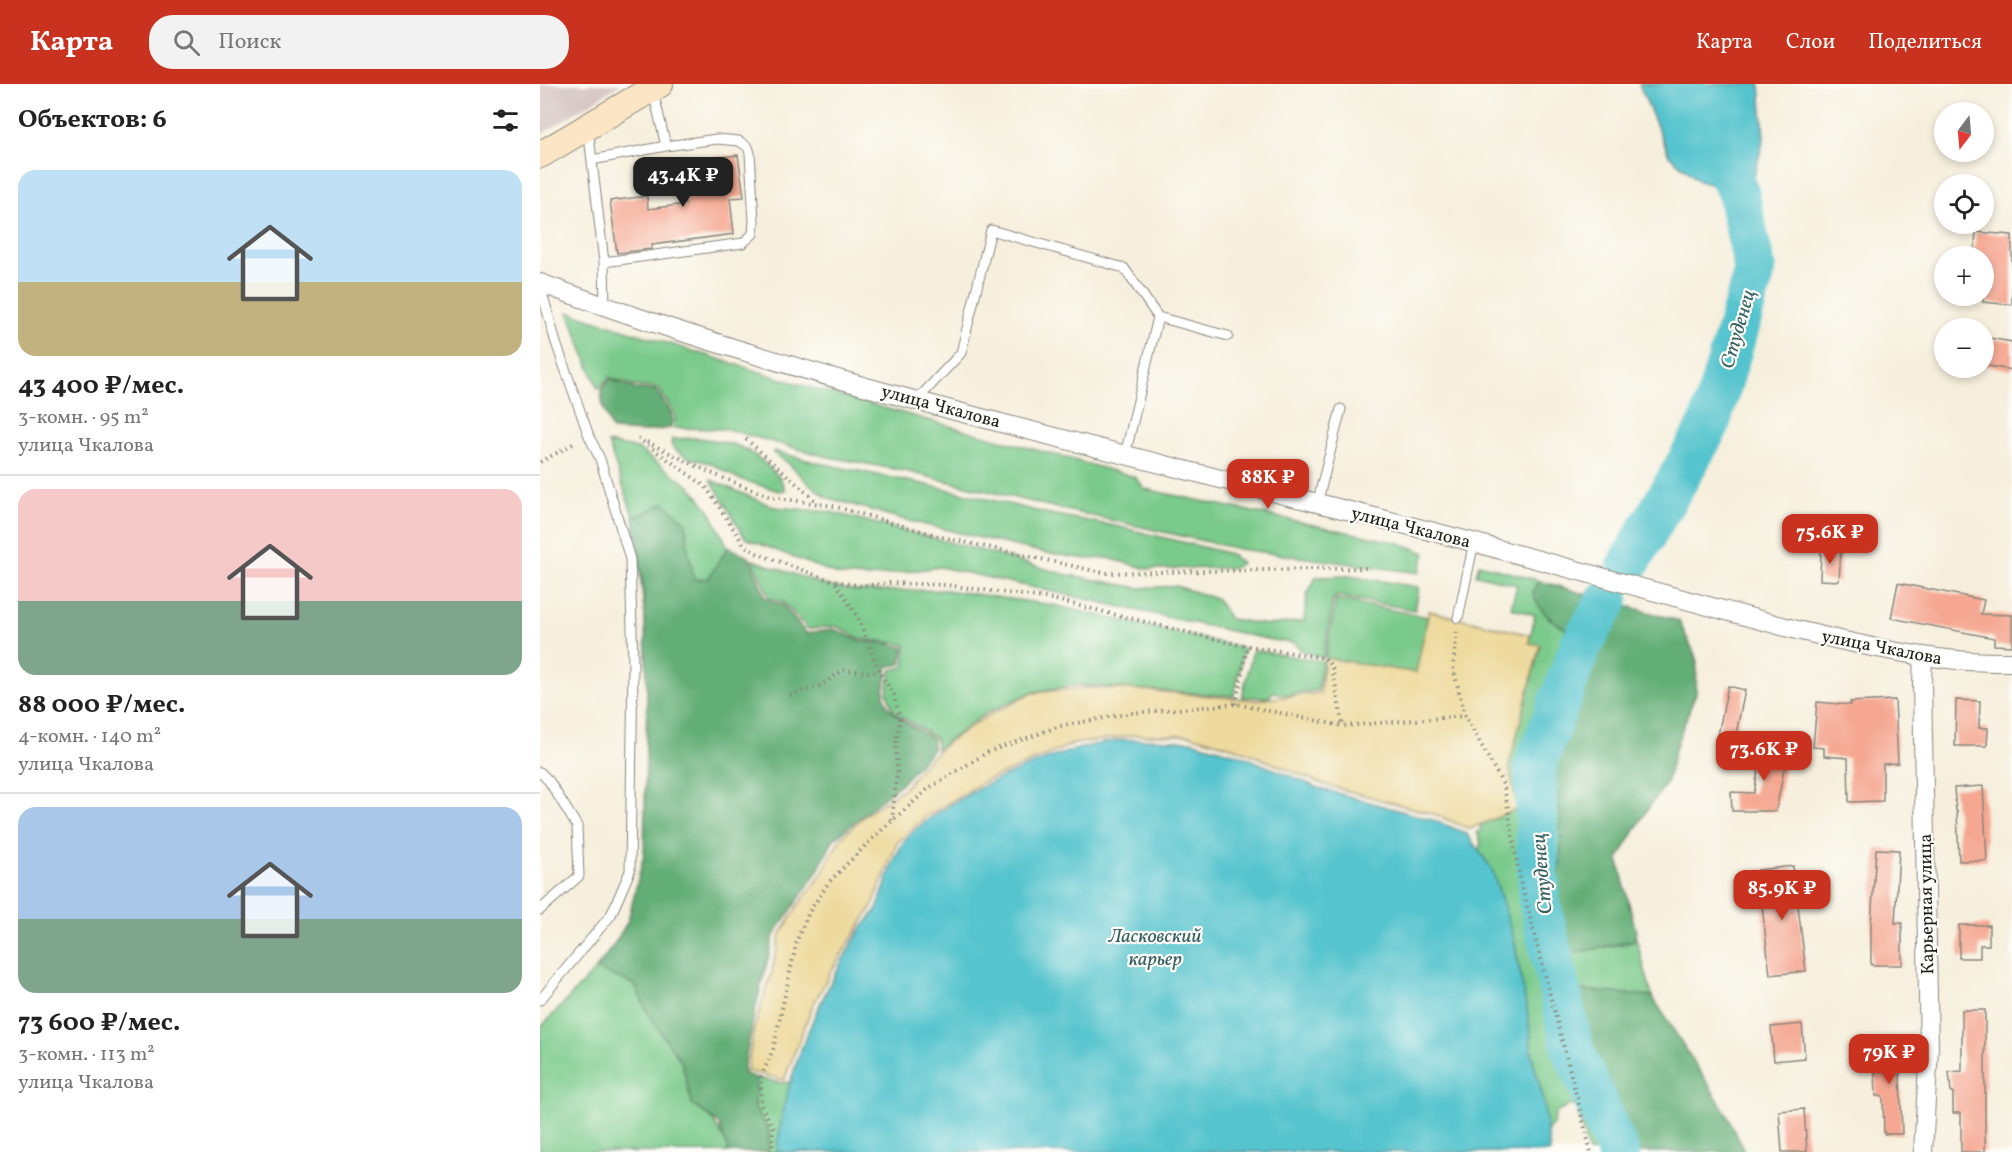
<!DOCTYPE html>
<html lang="ru">
<meta charset="utf-8">
<style>
:root{--surface:#fff;--page:#f2f2f2;--text:#222;--muted:#767676;--line:#e0e0e0;--accent:#c8321e}
body{margin:0;font-family:Vollkorn,serif;background:var(--page);color:var(--text);height:100vh;display:flex;flex-direction:column;font-size:22px;white-space:nowrap}
*{box-sizing:border-box;margin:0}
p{font-size:20px;color:var(--muted)}
.icon{flex:none;width:33px;height:33px;fill:none;stroke:currentColor;stroke-width:2;stroke-linecap:round;stroke-linejoin:round}
.map{position:relative;flex:1;overflow:hidden}
.sheet{display:flex;flex-direction:column;background:var(--surface);width:540px}
.sheet>*{flex:none}
.needle{width:39px;rotate:196deg}
.fabs{position:absolute;left:1394px;top:18px;display:grid;gap:12px}
.fabs a{display:grid;place-items:center;width:60px;height:60px;border-radius:50%;background:var(--surface);box-shadow:0 3px 9px #0003;font-size:30px}
.price{position:absolute;translate:-50% -51px;padding:0 14px;border-radius:12px;background:var(--accent);color:#fff;font-size:20px;line-height:39px;filter:drop-shadow(0 2px 3px #0008)}
.price::after{content:'';position:absolute;left:50%;top:36px;width:18px;height:14px;margin-left:-9px;background:inherit;clip-path:polygon(0 0,100% 0,50% 100%)}
.price.current{background:#222;color:#fff}
ul{padding:0;list-style:none}
li{display:grid;align-content:center;gap:12px;height:318px;padding:0 18px}
li+li{border-top:2px solid var(--line)}
li span{display:grid;place-items:center;height:186px;border-radius:18px;color:#555}
li>.icon{margin-inline-start:auto}
span .icon{width:108px;height:108px;fill:#fffc;stroke-width:1}
li b{font-size:26px}
h2{display:flex;justify-content:space-between;align-items:center;height:72px;padding:0 18px;font-size:26px}
header{display:flex;align-items:center;gap:36px;box-sizing:border-box;height:84px;padding:0 30px;background:var(--accent);color:#fff}
header strong{font-size:28px}
nav{display:flex;gap:33px;margin-inline-start:auto;font-size:21px}
.search{width:420px;height:54px;background:var(--page);display:flex;align-items:center;gap:15px;box-sizing:border-box;padding:0 21px;border-radius:24px;color:var(--muted);font-size:22px}
main{display:flex;flex:1;min-height:0}
.map>svg:first-child{display:block}
.industrial{fill:#d1bfbe}
.green{fill:#7aca8b;stroke:#4b7354;stroke-width:1.5}
.forest{fill:#63ae77;stroke:#40654a;stroke-width:1.5}
.sand{fill:#eeda9e;stroke:#857b5d;stroke-width:1.5}
.water{fill:#57c4ce;stroke:#3a7075;stroke-width:1.5}
.lines{fill:none;stroke-linecap:round;stroke-linejoin:round}
.river{stroke:#57c4ce;stroke-width:42}
.building{fill:#f5a792}
.lane-casing{stroke:#89867c;stroke-width:11}
.street-casing{stroke:#89867c;stroke-width:20}
.secondary-casing{stroke:#89867c;stroke-width:28}
.path{stroke:#89867c;stroke-width:4;stroke-dasharray:1.5 4.5;stroke-linecap:butt}
.lane{stroke:#fff;stroke-width:9}
.street{stroke:#fff;stroke-width:18}
.secondary{stroke:#fce5c4;stroke-width:26}
.labels{text-anchor:middle;stroke-width:4.5;stroke-linejoin:round;paint-order:stroke}
.street-label{font-size:18px;fill:#1c1c1c;stroke:#fdfcf7}
.water-label{font-size:20px;font-style:italic;fill:#345f63;stroke:#fdfcf7}
</style>
<header>
<strong>Карта</strong>
<div class="search"><svg class="icon" aria-label="search" viewBox="0 0 24 24"><circle cx="10" cy="10" r="6"/><path d="M15 15l6 6"/></svg>Поиск</div>
<nav><a>Карта</a><a>Слои</a><a>Поделиться</a></nav>
</header>
<main>
<section class="sheet">
<h2>Объектов: 6<svg class="icon" aria-label="filters" viewBox="0 0 24 24"><path d="M4 7h16M4 17h16"/><circle cx="9" cy="7" r="2"/><circle cx="15" cy="17" r="2"/></svg></h2>
<ul>
<li><span style="background:linear-gradient(#bfe0f5 60%,#c2b280 0)"><svg class="icon" aria-label="home" viewBox="0 0 24 24"><path d="M3 11l9-7 9 7M6 9v11h12V9"/></svg></span><div><b>43 400 ₽/мес.</b><p>3-комн. · 95 m²</p><p>улица Чкалова</p></div></li>
<li><span style="background:linear-gradient(#f6c9c9 60%,#7fa58c 0)"><svg class="icon" aria-label="home" viewBox="0 0 24 24"><path d="M3 11l9-7 9 7M6 9v11h12V9"/></svg></span><div><b>88 000 ₽/мес.</b><p>4-комн. · 140 m²</p><p>улица Чкалова</p></div></li>
<li><span style="background:linear-gradient(#a9c7e8 60%,#7fa58c 0)"><svg class="icon" aria-label="home" viewBox="0 0 24 24"><path d="M3 11l9-7 9 7M6 9v11h12V9"/></svg></span><div><b>73 600 ₽/мес.</b><p>3-комн. · 113 m²</p><p>улица Чкалова</p></div></li>
</ul>
</section>
<div class="map">
<svg width="1472" height="1068" viewBox="0 0 1472 1068">
<rect width="100%" height="100%" fill="#fdfcf7"/>
<filter id="ink" filterUnits="userSpaceOnUse"><feTurbulence type="fractalNoise" baseFrequency=".0167" numOctaves="2"/><feDisplacementMap in="SourceGraphic" scale="12" xChannelSelector="R" yChannelSelector="G"/><feConvolveMatrix kernelMatrix="1 2 1 2 8 2 1 2 1" color-interpolation-filters="sRGB"/></filter>
<filter id="wash" filterUnits="userSpaceOnUse"><feTurbulence type="fractalNoise" baseFrequency=".008" numOctaves="4" result="noise"/><feDisplacementMap in="SourceGraphic" scale="24" xChannelSelector="R" yChannelSelector="G"/><feGaussianBlur stdDeviation="1.35" result="paint"/><feColorMatrix in="noise" values="0 0 0 0 0 0 0 0 0 0 0 0 0 0 0 0 0 1.4 0 .05"/><feComposite in="paint" operator="in"/></filter>
<g filter="url(#wash)">
<rect width="100%" height="100%" fill="#f6efdd"/>
<path class="industrial" d="M0 0H81L0 51Z"/>
<path class="green" d="M28 228 268 303 595 393 605 405 859 459 885 469 879 489 699 465 513 423 365 387 284 372 186 345 134 344 135 330 118 304 94 302 69 293 58 305Z
M157 354C192 358 207 361 233 387 239 393 243 397 245 406L239 407 199 395 170 379 149 374 135 366 131 360 132 355Z
M68 359 98 365 152 404 169 426 188 463 164 537 104 527 94 434Z
M234 367 274 378 402 404 505 429 580 443 691 470 701 479 694 484 608 485 568 474 548 475 505 469 365 436 286 413 267 398 248 379 233 369Z
M171 396 234 423 291 428 436 465 524 490 599 504 636 502 677 515 690 535 728 541 764 537 767 511 776 493 809 492 879 503 875 526 796 512 793 516 783 574 761 567 755 559 731 556 400 483 328 493 298 491 205 454Z
M213 476 288 502 318 507 407 506 513 521 704 564 694 612 537 601 492 608 448 628 396 665V654L354 628 347 609 351 586 364 583 366 562 358 559 321 555 296 542 268 545 243 518 229 514Z
M939 480 1000 497 993 508 1009 535 1027 544 981 680 1006 686 1019 710 1021 763 1019 791 1009 808 1061 1068H1048L1037 1024 1030 1021 1016 1029 1013 1041 996 1055 936 775 941 758 937 748 941 746 940 741 977 725 969 681 1000 562 989 559 995 531 971 524 977 501 936 491Z
M796 515 888 533 877 589 785 574Z
M713 566 783 577 778 606 746 611 733 608 729 613H702Z
M1095 850 1112 912 1039 906 1028 870 1092 858Z
M56 885 85 889 131 940 159 1013 192 1068H0V944Z
M216 994 242 999 256 997 272 1068H228L229 1047 215 1024Z"/>
<path class="forest" d="M70 295 95 305 116 306 132 330 131 344 101 348 72 346 63 324 61 305Z
M124 419 146 438 148 465 154 495H168L188 463 210 474 226 515 243 521 266 549 294 545 321 557 351 560 364 564 361 580 347 583C348 591 345 598 344 607 343 631 376 643 393 655V665L363 698 294 755 277 788 234 851 214 930 203 989 216 994 215 1024 229 1047 228 1068H189L179 1040 152 1020 142 979 109 932 95 901 56 885 75 859 88 837 104 770 107 607 104 510 94 434Z
M1000 497 1139 537 1157 575 1156 609 1138 656 1126 700 1107 726 1078 775 1096 848 1093 857 1028 870 1039 906 1112 912 1184 1025 1205 1068H1061L1008 808 1019 791 1021 763 1019 710 1006 686 981 681 989 650 1026 545C1010 535 999 528 993 508Z"/>
<path class="sand" d="M889 527 990 551 989 559 1000 561 969 681 977 725 930 745 894 730 782 700 699 665 650 651H596L533 660 445 697 385 733 357 759 332 823 293 884 272 923 244 996 207 987 214 945 232 887 240 851 259 820 280 793 300 755 324 732 364 704 385 679 408 658 447 632 493 609 540 604 590 605 714 616 780 609 785 574 876 589Z"/>
<path class="water" d="M1099 0H1220L1224 54 1213 96 1198 108 1159 97 1129 71Z
M611 655 651 657 700 671 779 704 893 736 926 749 952 785 974 855 989 938 992 973 1003 1013 1010 1068H237C244 989 279 914 319 848 324 840 331 834 336 826 340 820 341 811 344 805 351 783 358 760 376 745 425 705 511 667 574 657 586 655 599 656 611 655Z"/>
<g class="lines">
<path class="river" d="M1088 481 1169 341 1215 186 1198 108 1146 4 1142 0
M1068 515 1041 561 995 682 999 815 1033 966 1078 1068"/>
</g>
<g id="blocks">
<path class="building" d="M198 71 204 113 190 114 194 150 112 161V165L77 169 70 117 107 112 108 125 145 120 140 78Z
M1436 148 1472 151V221L1443 218V172H1434Z
M1443 253 1472 258V286L1443 281Z
M1281 465H1301L1299 497 1280 496Z
M1358 499 1444 516 1441 530 1472 531V562L1454 561V554L1351 534Z
M1188 602 1205 606 1194 660 1177 656Z
M1355 616 1358 679 1343 680V717L1309 718 1308 674 1284 672V664L1273 663 1277 618 1311 621 1310 618Z
M1416 616 1440 617 1439 644H1448L1447 662H1415Z
M1223 659 1248 664 1236 727H1192L1191 708 1214 709Z
M1443 702 1447 777H1419L1417 727H1416L1414 704Z
M1336 765 1359 766 1355 839H1362V881H1331V839Z
M1253 782 1266 887 1230 891 1218 786Z
M1419 841H1449V861H1440V874H1419Z
M1422 926H1445V1068H1421V1029H1413V1008H1411L1409 988 1422 987Z
M1262 940 1265 974 1234 977 1231 943Z
M1359 958 1362 1050H1344L1343 1012H1336L1334 959Z
M1264 1025 1267 1068H1242L1239 1027Z"/>
</g>
</g>
<g filter="url(#ink)">
<use href="#blocks" fill-opacity="0" stroke="#89867c" stroke-width="1.5"/>
<g class="lines">
<defs>
<path id="lane" d="M113 7 126 62
M48 44 64 178 65 223
M52 76 126 62 177 55 199 57 208 63 210 69 214 137 213 150 203 159 64 178
M0 201 16 259 49 352 60 375 90 475 93 581 90 787 71 831 0 916
M618 233 688 252
M377 316 421 269 451 146 584 184 618 233 585 371
M777 420 801 325
M918 534 934 458
M0 688 9 697 37 742 39 792 0 826"/>
<path id="street" d="M0 199C216 279 442 335 665 391 754 414 843 434 932 458 1039 487 1146 516 1253 545 1307 558 1362 571 1417 576 1435 578 1454 578 1472 578
M1383 1068 1389 964 1382 600 1383 572"/>
<path id="secondary" d="M0 71 120 0"/>
</defs>
<use href="#lane" class="lane-casing"/>
<use href="#street" class="street-casing"/>
<use href="#secondary" class="secondary-casing"/>
<path class="path" d="M98 354 166 403 204 461 216 469 289 496 321 502 349 499 406 501 512 515 695 560 785 574 792 583 803 642
M206 355 278 419
M107 358 171 389 231 413 293 422 402 453 564 489 829 484
M0 378 35 359
M296 499 318 534 340 589 354 611 360 635 356 659 357 688 352 736
M917 548 913 583 925 632 964 702 980 795 1051 1068
M250 611 280 602 303 586 340 589
M696 620 707 562
M232 1068 233 1044 221 1021V993L233 966 257 856 269 828 289 798 333 754 389 704 448 668 520 642 592 629 696 620 803 642 925 632"/>
<use href="#lane" class="lane"/>
<use href="#street" class="street"/>
<use href="#secondary" class="secondary"/>
</g>
</g>
<g class="labels">
<g class="street-label">
<text transform="translate(401 322) rotate(15)" y="6">улица Чкалова</text>
<text transform="translate(871 443) rotate(14)" y="6">улица Чкалова</text>
<text transform="translate(1342 563) rotate(11)" y="6">улица Чкалова</text>
<text transform="translate(1386 820) rotate(-91)" y="6">Карьерная улица</text>
</g>
<g class="water-label">
<text transform="translate(1197 245) rotate(-74)" y="7">Студенец</text>
<text transform="translate(1001 790) rotate(-95)" y="7">Студенец</text>
<text x="615" y="858">Ласковский<tspan x="615" dy="23">карьер</tspan></text>
</g>
</g>
</svg>
<div class="fabs">
<a><svg class="needle" viewBox="-14 -14 28 28"><path d="M0-13l5 13h-10z" fill="#e53935"/><path d="M0 13l5-13h-10z" fill="#767676"/></svg></a>
<a><svg class="icon" aria-label="locate" viewBox="0 0 24 24"><circle cx="12" cy="12" r="6"/><path d="M12 2v4M12 18v4M2 12h4M18 12h4"/></svg></a>
<a>+</a>
<a>−</a>
</div>
<b class="price current" style="left:143px;top:124px">43.4K ₽</b>
<b class="price" style="left:728px;top:426px">88K ₽</b>
<b class="price" style="left:1290px;top:481px">75.6K ₽</b>
<b class="price" style="left:1224px;top:698px">73.6K ₽</b>
<b class="price" style="left:1242px;top:837px">85.9K ₽</b>
<b class="price" style="left:1349px;top:1001px">79K ₽</b>
</div>
</main>
